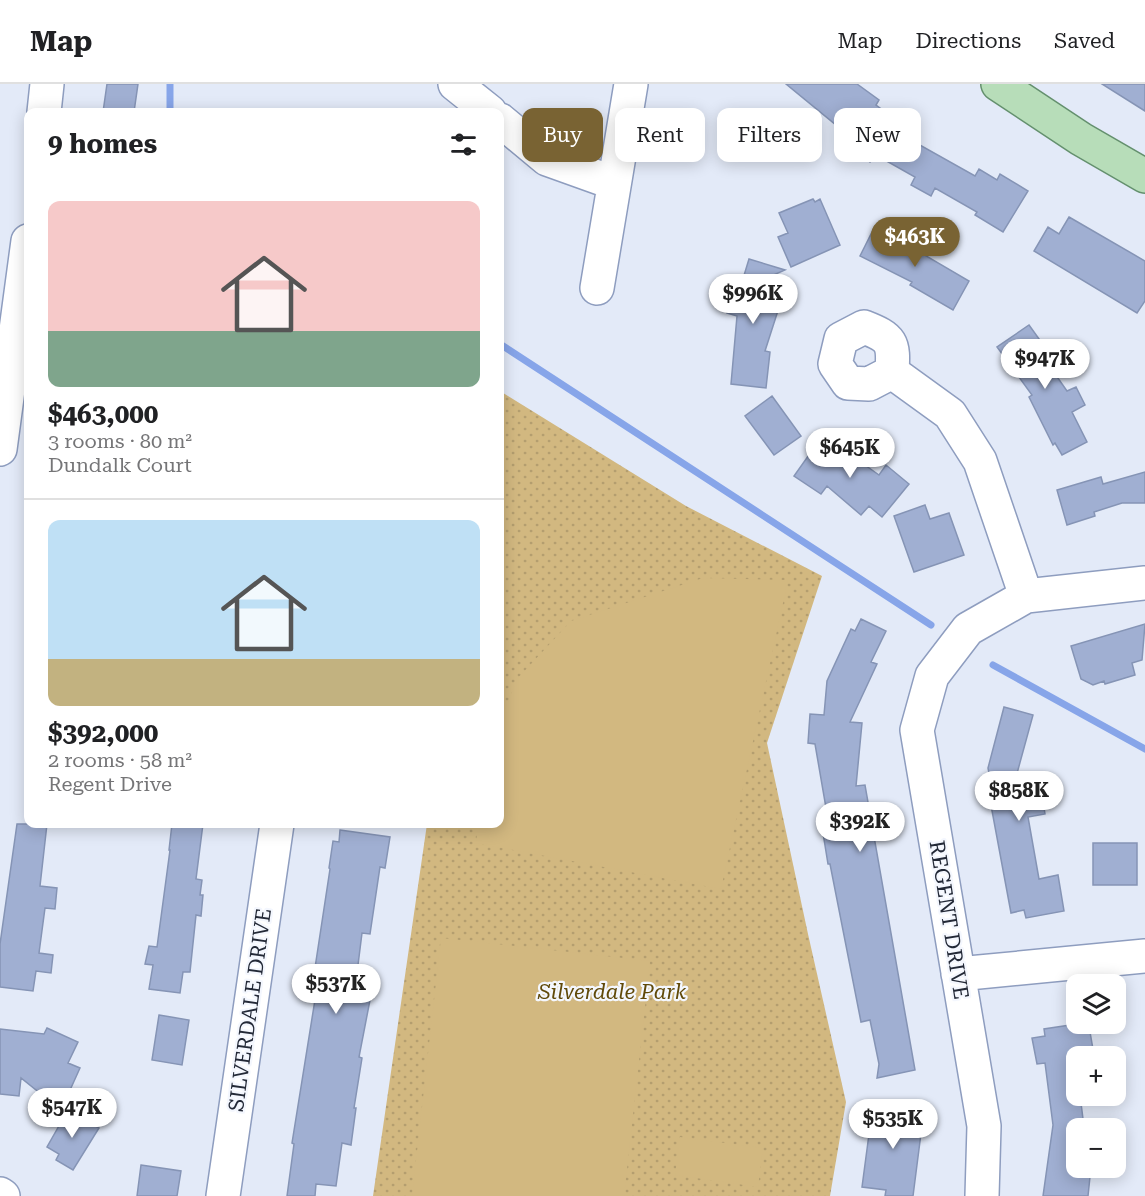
<!DOCTYPE html>
<meta charset="utf-8">
<style>
:root{--surface:#fff;--page:#f2f2f2;--text:#202124;--muted:#757577;--line:#e0e0e0;--accent:#796333}
body{margin:0;font-family:"Roboto Serif",serif;background:var(--page);color:var(--text);height:100vh;display:flex;flex-direction:column;font-size:22px;white-space:nowrap}
*{box-sizing:border-box;margin:0}
p{font-size:20px;color:var(--muted)}
.icon{flex:none;width:33px;height:33px;fill:none;stroke:currentColor;stroke-width:2;stroke-linecap:round;stroke-linejoin:round}
.map{position:relative;flex:1;overflow:hidden}
.panel{position:absolute;left:24px;top:24px;width:480px;height:720px;display:flex;flex-direction:column;background:var(--surface);border-radius:12px;box-shadow:0 3px 15px #0003}
.panel>*{flex:none}
.top-card{position:absolute;left:522px;top:24px;width:532px;height:54px;display:flex;gap:12px}
.fabs{position:absolute;left:1066px;top:890px;display:grid;gap:12px}
.fabs a{display:grid;place-items:center;width:60px;height:60px;border-radius:12px;background:var(--surface);box-shadow:0 3px 15px #0003;font-size:30px}
.price{position:absolute;translate:-50% -51px;padding:0 14px;border-radius:21px;background:#fff;color:#222;font-size:20px;line-height:39px;filter:drop-shadow(0 2px 3px #0008)}
.price::after{content:'';position:absolute;left:50%;top:36px;width:18px;height:14px;margin-left:-9px;background:inherit;clip-path:polygon(0 0,100% 0,50% 100%)}
.price.selected{background:var(--accent);color:#fff}
ul{padding:0;list-style:none}
li{display:grid;align-content:center;gap:12px;height:318px;padding:0 24px}
li+li{border-top:2px solid var(--line)}
li span{display:grid;place-items:center;height:186px;border-radius:12px;color:#555}
li>.icon{margin-inline-start:auto}
span .icon{width:108px;height:108px;fill:#fffc;stroke-width:1}
li b{font-size:26px}
h2{display:flex;justify-content:space-between;align-items:center;height:72px;padding:0 24px;font-size:26px}
.tag{padding:0 21px;border-radius:12px;background:var(--surface);box-shadow:0 3px 15px #0003;font-size:21px;line-height:54px}
.tag.selected{background:var(--accent);color:#fff}
header{display:flex;align-items:center;gap:36px;box-sizing:border-box;height:84px;padding:0 30px;background:var(--surface);border-bottom:2px solid var(--line)}
header strong{font-size:28px}
nav{display:flex;gap:33px;margin-inline-start:auto;font-size:21px}
.map>svg:first-child{display:block}
.grass{fill:url(#grass-dots)}
.pitch{fill:#d2b880}
.lines{fill:none;stroke-linecap:round;stroke-linejoin:round}
.stream{stroke:#87a5e9;stroke-width:7}
.building{fill:#a0afd2;stroke:#8594b5;stroke-width:1.5}
.minor-casing{stroke:#8e9dbf;stroke-width:36}
.major-casing{stroke:#64906e;stroke-width:36}
.minor{stroke:#fff;stroke-width:33}
.major{stroke:#b7ddb9;stroke-width:33}
.labels{text-anchor:middle;stroke-width:4.5;stroke-linejoin:round;paint-order:stroke}
.street-label{font-size:21px;fill:#232937;stroke:#f4f7fe}
.park-label{font-size:21px;font-style:italic;fill:#604909;stroke:#f4f7fe}
</style>
<header>
<strong>Map</strong>
<nav><a>Map</a><a>Directions</a><a>Saved</a></nav>
</header>
<div class="map">
<svg width="1145" height="1112" viewBox="0 0 1145 1112">
<defs>
<pattern id="grass-dots" width="8" height="8" patternUnits="userSpaceOnUse" patternTransform="scale(1.5)"><rect width="8" height="8" fill="#d2b880"/><path d="M2 2h.1M6 6h.1" fill="none" stroke="#b49e6f" stroke-width="1.8" stroke-linecap="round"/></pattern>
</defs>
<rect width="100%" height="100%" fill="#e3eaf8"/>
<path class="grass" d="M500 307 686 422 822 492 767 659 808 850 846 1018 830 1112H373L427 740H500Z"/>
<path class="pitch" d="M703 494 788 496 721 805 476 759 478 740H500V636L518 594 571 537Z
M441 854 650 877 624 1112H412Z
M680 1053 763 1064 758 1103 675 1091Z"/>
<g class="lines">
<path class="stream" d="M170 28V0
M500 260 931 541
M993 581 1145 665"/>
</g>
<path class="building" d="M107 0H138L134 28H103Z
M786 0H857L879 16 876 21 899 38 893 46 975 92 979 85 997 96 1000 90 1028 107 1003 148 975 131 977 128 935 104 931 112 911 101 915 93 876 71 870 78 843 58 848 51Z
M1102 0H1145V27Z
M813 115 815 118 820 115 840 161 791 183 778 153 788 149 779 129Z
M1069 133 1145 177V217L1137 229 1034 167 1048 143 1059 150Z
M875 142 917 164 916 166 969 197 953 226 910 201 912 198 860 172Z
M749 175 785 186 751 201 783 211 765 267 770 268 766 304 731 300 737 232 727 229 737 197 742 198Z
M1029 241 1047 266 1041 270 1067 307 1076 303 1085 321 1072 328 1087 358 1062 371 1055 359 1053 361 1029 313 1032 311 997 263Z
M772 312 801 352 774 371 745 332Z
M823 351 879 391 886 381 909 400 882 433 869 422 861 431 827 402 821 410 794 392Z
M1145 388V419H1122L1094 428 1095 432 1067 441 1057 406 1101 393 1103 400Z
M925 421 930 435 949 429 964 471 914 488 894 432Z
M861 535 886 547 871 578 877 580 850 638 862 639 856 702 865 701 915 986 877 994 879 980 870 936 861 938 830 780H828L823 749 830 747 815 660 808 659 810 630 824 631 827 597 851 545 855 547Z
M1145 540 1142 576 1132 579 1135 591 1105 600 1104 597 1093 601 1081 595 1071 562Z
M1004 623 1033 631 1013 704 1040 700 1045 730 1028 733 1039 795 1058 791 1064 827 1026 834 1024 826 1011 829 990 716 994 715 988 684Z
M17 740H47L40 802 57 804 55 825 45 824 39 869 53 871 51 889 36 887 33 907 0 903V860Z
M172 740H203L196 795 202 796 200 811H203L201 832 196 831 190 888H183L180 909 149 905 153 881 145 880 149 862 157 863 170 766H169Z
M340 746 390 753 385 784 380 783 370 850 362 849 354 913 370 916 359 973 362 974 354 1024H356L351 1061 342 1059 336 1102 316 1100 315 1112H287L294 1060 292 1059 318 897H313L330 785 329 784 333 757 339 758Z
M1093 759H1137V801H1093Z
M159 931 189 936 182 981 152 976Z
M1083 939 1085 949 1090 948 1094 971 1077 972V1011H1080L1083 1035 1077 1036V1083H1091L1088 1112H1043L1053 1041 1045 979 1037 980 1032 954 1045 952 1044 945Z
M47 944 78 958 68 979 80 984 61 1026 21 994 19 1012 0 1010V945L44 950Z
M873 1020 924 1026 913 1112H885L886 1106 862 1103Z
M68 1026 99 1044 73 1086 56 1076 59 1070 47 1063Z
M141 1081 181 1087 177 1112H137Z"/>
<g class="lines">
<defs>
<path id="minor" d="M455 0 490 28
M44 28 47 0
M500 36 547 75 614 99
M597 204 631 0
M892 288 869 300 848 299 835 280 841 255 864 243C892 254 894 258 892 288L950 330 980 377 1026 512
M0 365 28 157
M958 890 1145 872
M0 1110 3 1112
M223 1112 277 740
M982 1112 984 1042 917 646 932 592 968 545 1026 512 1145 499"/>
<path id="major" d="M998 0 1081 55 1145 92"/>
</defs>
<use href="#minor" class="minor-casing"/>
<use href="#major" class="major-casing"/>
<use href="#minor" class="minor"/>
<use href="#major" class="major"/>
</g>
<g class="labels">
<g class="street-label">
<text transform="translate(949 836) rotate(81)" y="7">REGENT DRIVE</text>
<text transform="translate(250 926) rotate(-82)" y="7">SILVERDALE DRIVE</text>
</g>
<g class="park-label">
<text x="612" y="915">Silverdale Park</text>
</g>
</g>
</svg>
<div class="fabs">
<a><svg class="icon" aria-label="layers" viewBox="0 0 24 24"><path d="M12 4l9 5-9 5-9-5zM3 14l9 5 9-5"/></svg></a>
<a>+</a>
<a>−</a>
</div>
<b class="price selected" style="left:915px;top:184px">$463K</b>
<b class="price" style="left:753px;top:241px">$996K</b>
<b class="price" style="left:1045px;top:306px">$947K</b>
<b class="price" style="left:850px;top:395px">$645K</b>
<b class="price" style="left:1019px;top:738px">$858K</b>
<b class="price" style="left:860px;top:769px">$392K</b>
<b class="price" style="left:336px;top:931px">$537K</b>
<b class="price" style="left:72px;top:1055px">$547K</b>
<b class="price" style="left:893px;top:1066px">$535K</b>
<div class="top-card">
<a class="tag selected">Buy</a>
<a class="tag">Rent</a>
<a class="tag">Filters</a>
<a class="tag">New</a>
</div>
<section class="panel">
<h2>9 homes<svg class="icon" aria-label="filters" viewBox="0 0 24 24"><path d="M4 7h16M4 17h16"/><circle cx="9" cy="7" r="2"/><circle cx="15" cy="17" r="2"/></svg></h2>
<ul>
<li><span style="background:linear-gradient(#f6c9c9 70%,#7fa58c 0)"><svg class="icon" aria-label="home" viewBox="0 0 24 24"><path d="M3 11l9-7 9 7M6 9v11h12V9"/></svg></span><div><b>$463,000</b><p>3 rooms · 80 m²</p><p>Dundalk Court</p></div></li>
<li><span style="background:linear-gradient(#bfe0f5 75%,#c2b280 0)"><svg class="icon" aria-label="home" viewBox="0 0 24 24"><path d="M3 11l9-7 9 7M6 9v11h12V9"/></svg></span><div><b>$392,000</b><p>2 rooms · 58 m²</p><p>Regent Drive</p></div></li>
</ul>
</section>
</div>
